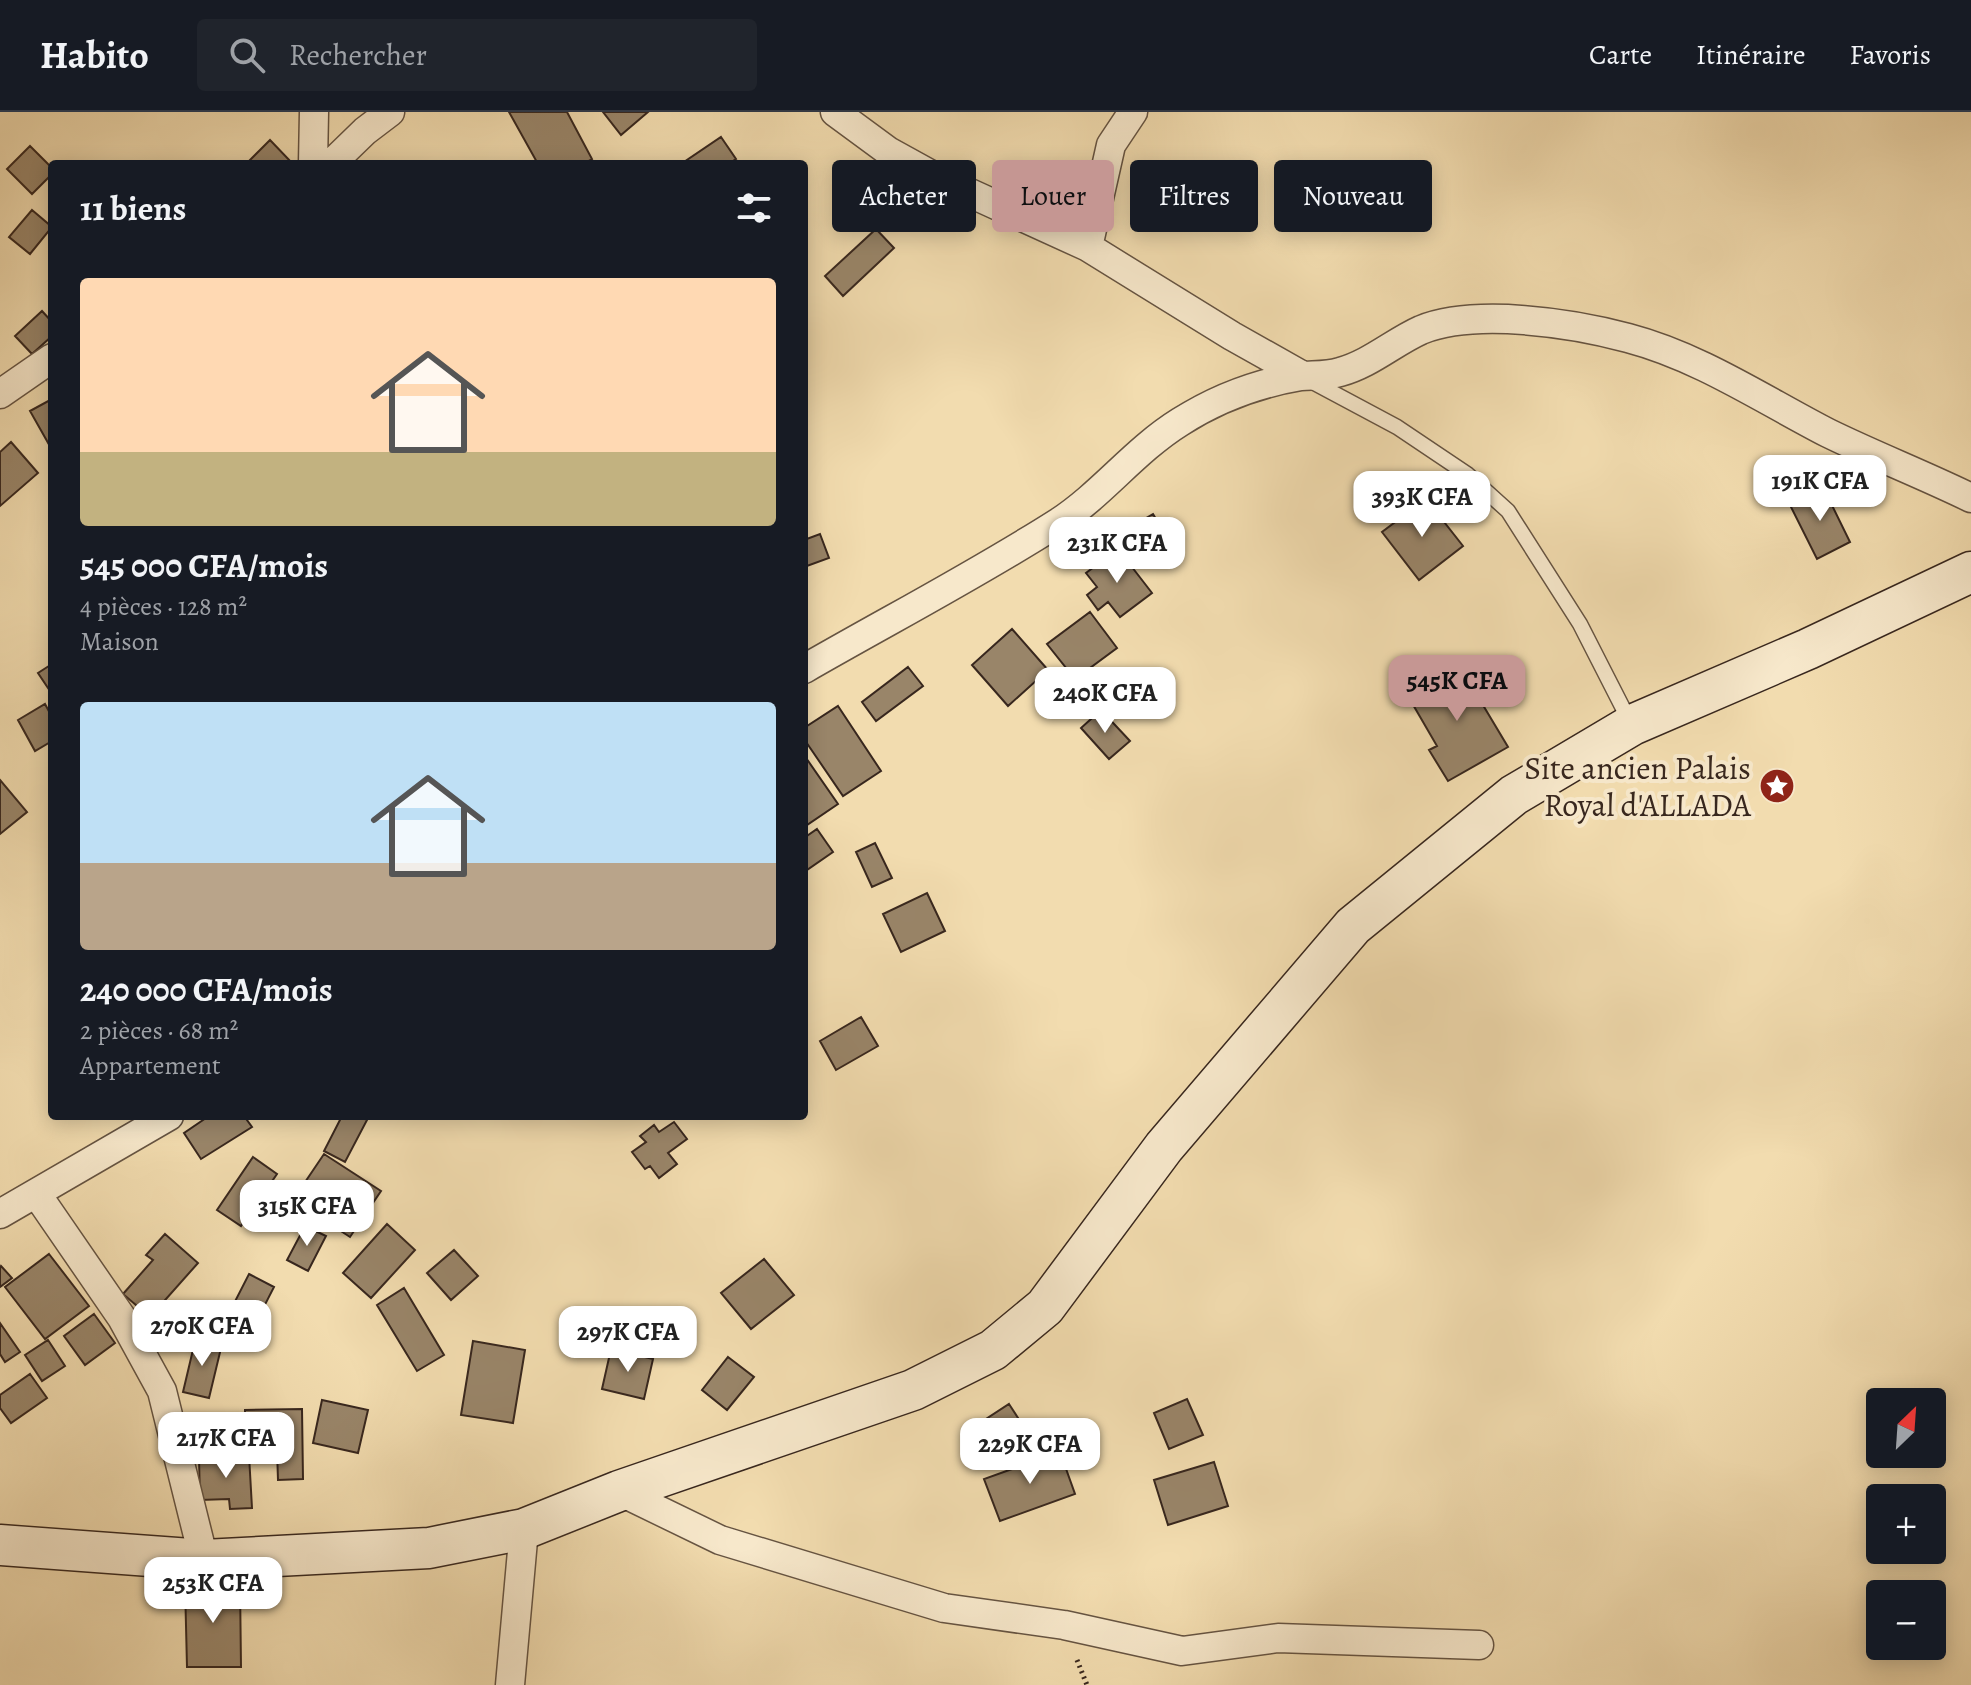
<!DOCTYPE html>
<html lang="fr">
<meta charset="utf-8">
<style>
:root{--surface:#171b24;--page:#20242c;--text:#f1f3f6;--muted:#9ea1a6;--line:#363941;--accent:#c59692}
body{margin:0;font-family:Alegreya,serif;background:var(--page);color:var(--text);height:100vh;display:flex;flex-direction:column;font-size:30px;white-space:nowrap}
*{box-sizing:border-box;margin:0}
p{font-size:26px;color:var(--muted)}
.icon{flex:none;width:44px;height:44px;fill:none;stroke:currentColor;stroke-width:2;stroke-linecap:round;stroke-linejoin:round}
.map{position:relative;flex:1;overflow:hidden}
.sheet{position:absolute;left:48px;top:48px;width:760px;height:960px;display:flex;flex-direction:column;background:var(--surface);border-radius:8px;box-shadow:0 4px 20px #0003}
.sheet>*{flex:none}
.hud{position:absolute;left:832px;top:48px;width:760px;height:72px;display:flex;gap:16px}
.needle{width:52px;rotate:25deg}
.controls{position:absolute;left:1866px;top:1276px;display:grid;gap:16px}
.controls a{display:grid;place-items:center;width:80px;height:80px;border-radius:8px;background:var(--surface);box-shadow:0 4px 20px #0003;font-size:40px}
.price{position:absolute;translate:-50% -68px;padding:0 18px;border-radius:16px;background:#fff;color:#222;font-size:26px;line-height:52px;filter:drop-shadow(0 2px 4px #0008)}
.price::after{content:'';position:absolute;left:50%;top:48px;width:24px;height:18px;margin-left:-12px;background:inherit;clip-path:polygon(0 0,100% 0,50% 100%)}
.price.selected{background:var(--accent);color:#111}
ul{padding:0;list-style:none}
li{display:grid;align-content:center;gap:16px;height:424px;padding:0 32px}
li span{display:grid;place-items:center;height:248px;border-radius:8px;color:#555}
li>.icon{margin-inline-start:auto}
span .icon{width:144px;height:144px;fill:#fffc;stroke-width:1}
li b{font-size:34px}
h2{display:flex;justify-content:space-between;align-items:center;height:96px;padding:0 32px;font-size:34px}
.chip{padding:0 28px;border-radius:8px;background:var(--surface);box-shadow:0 4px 20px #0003;font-size:28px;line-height:72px}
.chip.selected{background:var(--accent);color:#111}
header{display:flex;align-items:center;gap:48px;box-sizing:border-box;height:112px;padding:0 40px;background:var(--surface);border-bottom:2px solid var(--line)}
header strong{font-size:38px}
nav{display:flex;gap:44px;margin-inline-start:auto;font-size:28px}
.search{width:560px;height:72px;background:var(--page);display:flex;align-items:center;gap:20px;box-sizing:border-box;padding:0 28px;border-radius:8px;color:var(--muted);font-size:30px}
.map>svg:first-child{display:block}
.building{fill:#998569;stroke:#38271e;stroke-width:2}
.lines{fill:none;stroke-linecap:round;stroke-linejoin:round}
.lane-casing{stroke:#665442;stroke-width:17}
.street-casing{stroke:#665442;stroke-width:31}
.secondary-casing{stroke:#38271e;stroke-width:43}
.path{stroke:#38271e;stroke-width:5;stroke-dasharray:2 4;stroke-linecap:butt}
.lane{stroke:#f7e8cb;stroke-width:14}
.street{stroke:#f7e8cb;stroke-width:28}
.secondary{stroke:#f7e8cb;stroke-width:40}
.labels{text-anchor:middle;stroke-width:8;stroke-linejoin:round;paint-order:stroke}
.poi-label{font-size:32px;fill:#38271e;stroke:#f7e8cb;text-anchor:end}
</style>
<header>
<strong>Habito</strong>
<div class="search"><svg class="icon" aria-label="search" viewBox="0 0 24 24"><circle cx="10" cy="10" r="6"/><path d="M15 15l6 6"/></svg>Rechercher</div>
<nav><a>Carte</a><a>Itinéraire</a><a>Favoris</a></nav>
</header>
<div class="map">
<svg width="1971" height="1573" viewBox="0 0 1971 1573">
<rect width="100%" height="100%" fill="#f2dcaf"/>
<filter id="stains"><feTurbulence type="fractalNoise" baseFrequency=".0025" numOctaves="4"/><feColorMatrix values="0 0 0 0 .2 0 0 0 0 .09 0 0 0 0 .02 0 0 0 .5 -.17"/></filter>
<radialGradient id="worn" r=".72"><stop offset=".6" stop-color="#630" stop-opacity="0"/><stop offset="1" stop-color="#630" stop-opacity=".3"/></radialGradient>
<path class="building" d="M509 0H567L592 47 583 52H538Z
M603 0H648L621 23Z
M721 25 736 47 728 52H681Z
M270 28 293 52H246Z
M30 34 52 56V62L32 82 7 57Z
M32 98 52 115 30 142 9 125Z
M876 117 894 136 843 184 825 164Z
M42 199 52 210V224L32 242 15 224Z
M52 287V335L51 336 30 299Z
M11 330 38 361 0 394V340Z
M1823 375 1850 430 1817 447 1789 391Z
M1426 387 1463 434 1419 468 1382 420Z
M1153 402 1174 437 1148 453 1127 417Z
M820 422 829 446 804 455V428Z
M1118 437 1152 481 1120 505 1108 490 1098 498 1087 483 1097 475 1086 461Z
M1090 500 1117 536 1075 567 1047 532Z
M1012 517 1048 558 1008 594 972 553Z
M52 552V582L38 561Z
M1459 553 1508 635 1448 669 1429 638 1437 634 1408 584Z
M908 555 923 574 876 609 862 590Z
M45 592 52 605V629L35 639 18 608Z
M838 594 881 659 843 684 804 627V616Z
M1101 598 1130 629 1109 647 1081 616Z
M804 643 838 692 804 715Z
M0 668 27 700 0 722Z
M817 717 833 740 804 760V726Z
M875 731 892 766 872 775 856 740Z
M927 781 945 819 901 840 883 802Z
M861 905 878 934 836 958 820 929Z
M209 1004H244L252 1015 201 1047 184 1021Z
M342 1004H359L367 1008 345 1050 324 1039Z
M674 1010 687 1027 668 1041 677 1052 659 1066 650 1054 645 1057 632 1040 646 1030 640 1024 654 1013 659 1020Z
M324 1042 381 1079 350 1125 293 1088Z
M253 1045 277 1062 241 1114 217 1098Z
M387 1112 415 1138 371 1186 343 1161Z
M305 1114 326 1124 308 1159 287 1148Z
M165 1122 198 1151 150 1205 123 1182 153 1148 146 1143Z
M454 1138 478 1164 451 1188 427 1161Z
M49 1142 89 1194 45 1227 5 1175Z
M764 1147 794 1183 751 1217 721 1181Z
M1 1154 12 1166 0 1175V1156Z
M249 1162 274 1175 251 1220 226 1207Z
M404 1176 444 1243 417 1259 377 1193Z
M94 1202 115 1231 85 1253 64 1224Z
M0 1211 20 1240 5 1250 0 1242Z
M196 1225 222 1232 209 1286 183 1280Z
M48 1228 65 1254 42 1269 25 1243Z
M473 1229 525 1238 513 1311 461 1303Z
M611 1237 653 1247 644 1287 602 1277Z
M728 1245 754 1265 727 1298 702 1278Z
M30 1262 47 1286 11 1311 0 1296V1283Z
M1187 1287 1203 1323 1169 1337 1154 1301Z
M322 1288 368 1298 358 1341 313 1331Z
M1009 1292 1031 1326 985 1356 963 1322Z
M302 1297 303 1367 278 1368 277 1338H234V1310H245V1298Z
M1060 1340 1075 1382 1000 1409 984 1367Z
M249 1343 252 1396 230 1397 229 1387 200 1388 199 1346Z
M1214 1350 1228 1394 1168 1413 1154 1368Z
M185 1472H240L241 1555H187Z"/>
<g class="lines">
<defs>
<path id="lane" d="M1309 268 1397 315 1467 362 1508 399 1580 512 1630 610"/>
<path id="street" d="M835 0 888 39 937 66 1088 135 1232 224 1303 264
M313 52 314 0
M331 52 365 19 390 0
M1088 135 1111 33 1133 0
M0 282 52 246
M804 557C889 508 976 463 1059 410 1102 382 1135 338 1180 310 1216 287 1259 271 1301 264 1314 263 1328 264 1340 260 1370 252 1394 230 1421 218 1475 196 1573 211 1628 226 1700 245 1762 287 1828 321 1875 344 1924 363 1971 386
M36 1081 122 1206 162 1279 204 1448
M0 1102 169 1004
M619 1379 720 1428 944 1496 1064 1513 1182 1539 1278 1526 1479 1533
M510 1573 524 1417"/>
<path id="secondary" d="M0 1433 204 1448 429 1436 524 1417 619 1379 913 1278 993 1238 1045 1195 1164 1035 1353 814 1514 683 1632 613 1808 537 1971 460"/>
</defs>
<use href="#lane" class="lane-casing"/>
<use href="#street" class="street-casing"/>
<use href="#secondary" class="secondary-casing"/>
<path class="path" d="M1077 1548 1087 1573"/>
<use href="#lane" class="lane"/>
<use href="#street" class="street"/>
<use href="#secondary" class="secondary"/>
</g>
<defs>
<symbol id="sight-disc" viewBox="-11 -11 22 22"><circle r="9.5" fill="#8f2418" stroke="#f7e8cb"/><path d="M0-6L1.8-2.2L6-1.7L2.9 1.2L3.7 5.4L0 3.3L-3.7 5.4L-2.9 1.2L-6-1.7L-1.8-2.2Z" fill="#fff"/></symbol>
</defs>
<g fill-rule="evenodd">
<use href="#sight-disc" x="1757" y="654" width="40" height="40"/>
</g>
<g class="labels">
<g class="poi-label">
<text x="1751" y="667">Site ancien Palais<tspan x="1751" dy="37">Royal d'ALLADA</tspan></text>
</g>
</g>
<rect width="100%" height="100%" filter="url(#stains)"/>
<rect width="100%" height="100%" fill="url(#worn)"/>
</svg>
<div class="controls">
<a><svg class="needle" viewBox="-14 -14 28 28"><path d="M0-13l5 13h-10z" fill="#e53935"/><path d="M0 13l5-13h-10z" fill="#9ea1a6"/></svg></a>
<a>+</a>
<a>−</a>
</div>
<b class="price" style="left:1820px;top:411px">191K CFA</b>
<b class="price" style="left:1422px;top:427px">393K CFA</b>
<b class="price" style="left:1117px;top:473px">231K CFA</b>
<b class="price selected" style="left:1457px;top:611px">545K CFA</b>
<b class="price" style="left:1105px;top:623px">240K CFA</b>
<b class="price" style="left:307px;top:1136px">315K CFA</b>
<b class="price" style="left:202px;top:1256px">270K CFA</b>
<b class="price" style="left:628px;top:1262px">297K CFA</b>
<b class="price" style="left:226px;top:1368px">217K CFA</b>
<b class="price" style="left:1030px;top:1374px">229K CFA</b>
<b class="price" style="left:213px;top:1513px">253K CFA</b>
<div class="hud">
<a class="chip">Acheter</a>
<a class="chip selected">Louer</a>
<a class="chip">Filtres</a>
<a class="chip">Nouveau</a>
</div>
<section class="sheet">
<h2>11 biens<svg class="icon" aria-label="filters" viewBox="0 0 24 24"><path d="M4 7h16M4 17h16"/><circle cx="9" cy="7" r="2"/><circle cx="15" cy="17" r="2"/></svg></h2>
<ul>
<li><span style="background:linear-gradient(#ffd9b3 70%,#c2b280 0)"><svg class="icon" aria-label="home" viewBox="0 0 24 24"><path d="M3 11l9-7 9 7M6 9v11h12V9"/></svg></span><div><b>545 000 CFA/mois</b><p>4 pièces · 128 m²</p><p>Maison</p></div></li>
<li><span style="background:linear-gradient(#bfe0f5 65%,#b9a48a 0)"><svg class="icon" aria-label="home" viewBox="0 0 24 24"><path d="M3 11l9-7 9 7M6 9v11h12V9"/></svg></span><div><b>240 000 CFA/mois</b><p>2 pièces · 68 m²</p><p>Appartement</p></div></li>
</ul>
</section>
</div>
